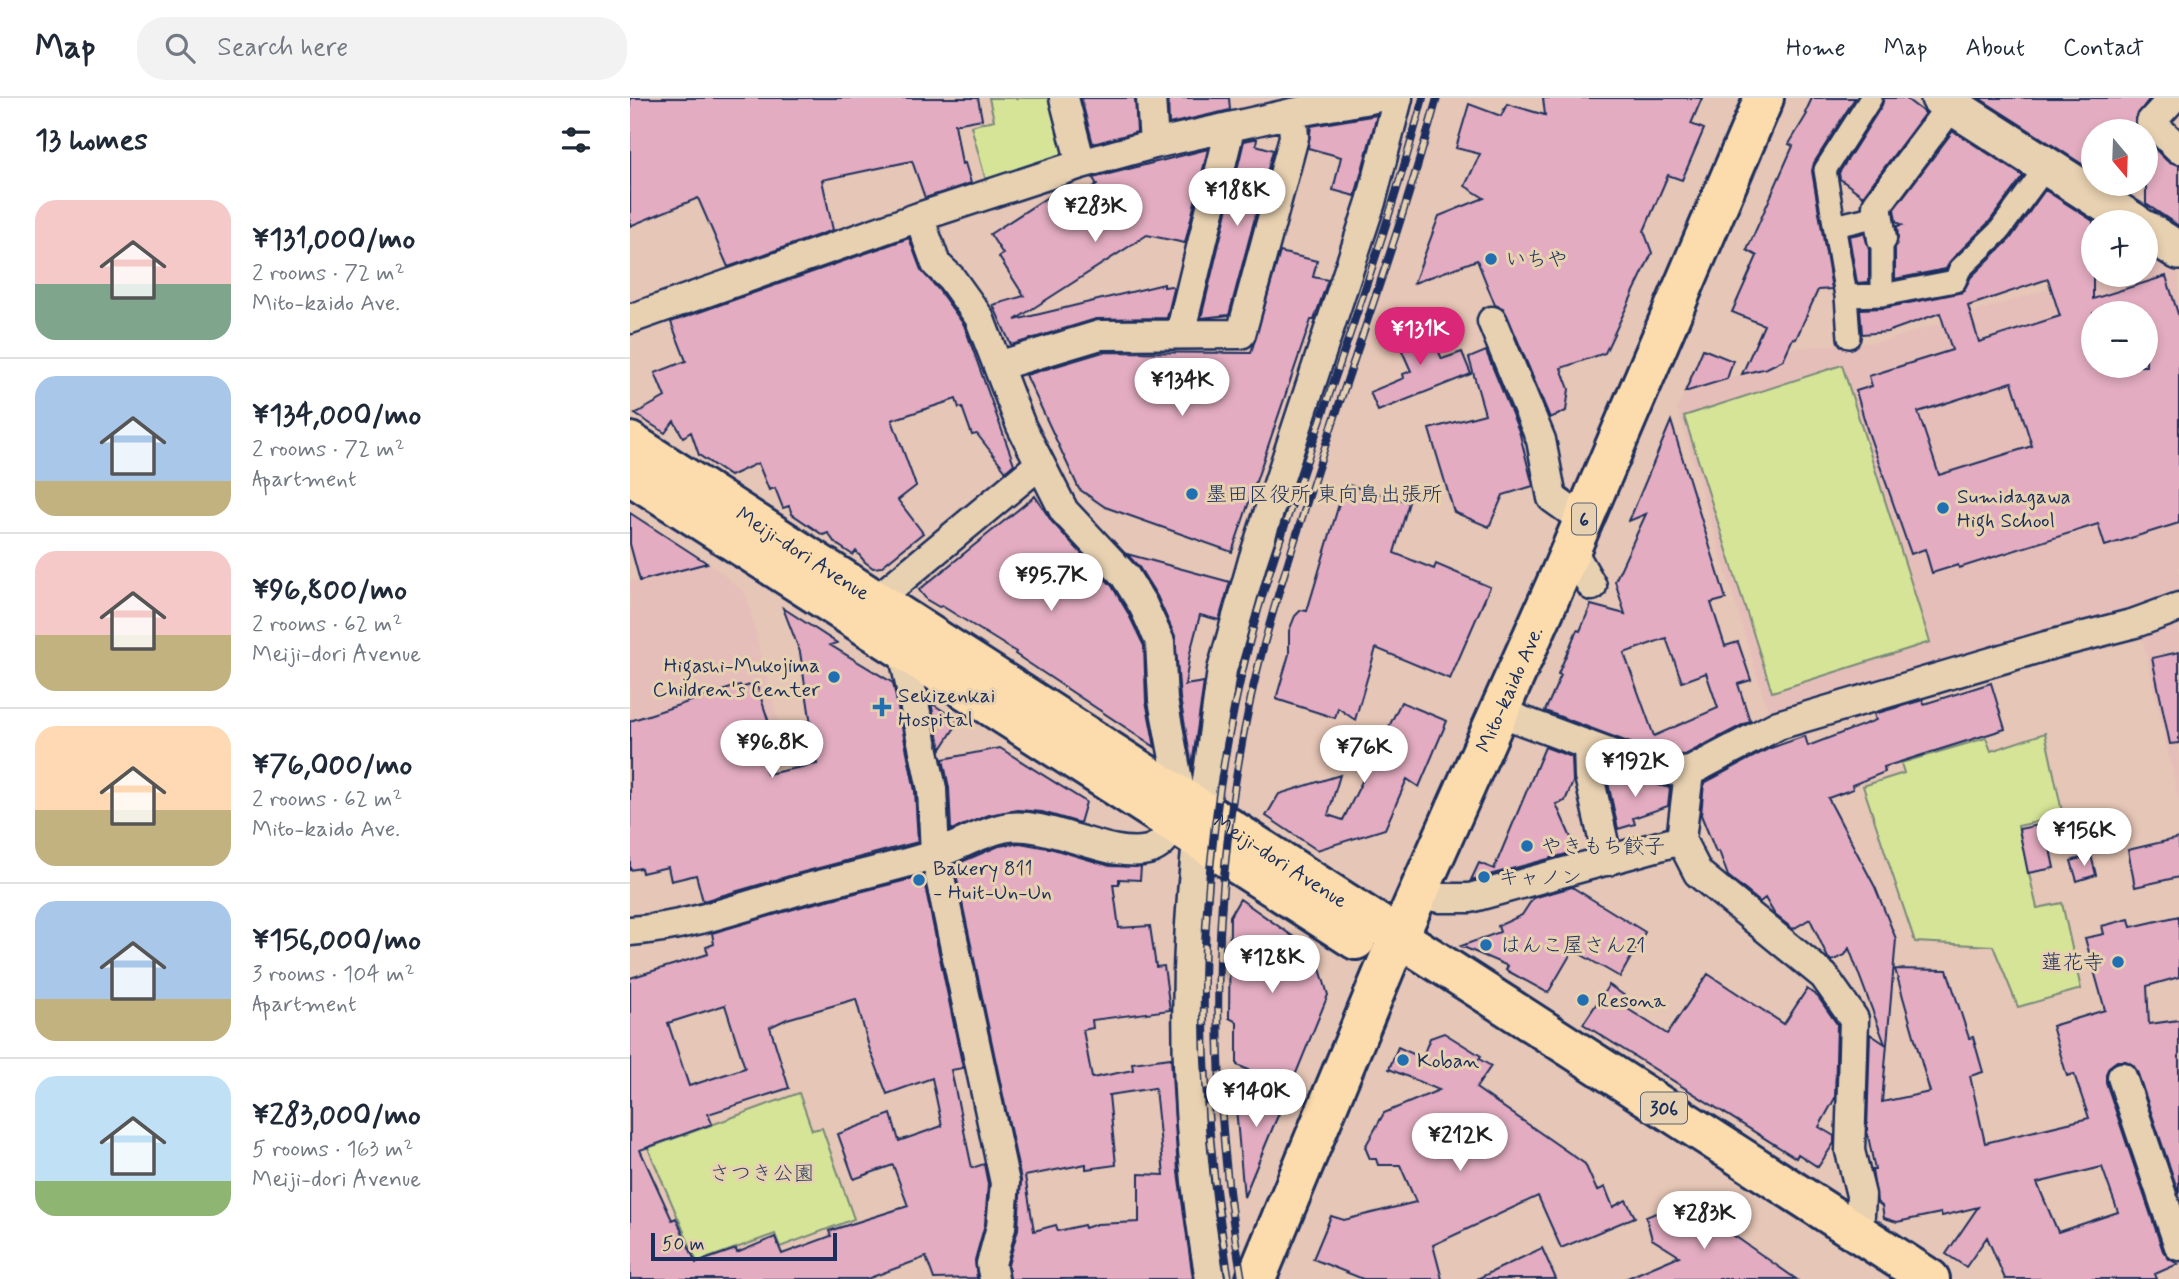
<!DOCTYPE html>
<meta charset="utf-8">
<style>
:root{--surface:#fff;--page:#f2f2f3;--text:#1f2937;--muted:#747a83;--line:#e0e1e3;--accent:#db2777}
body{margin:0;font-family:Mynerve,"Klee One",sans-serif;background:var(--page);color:var(--text);height:100vh;display:flex;flex-direction:column;font-size:26px;white-space:nowrap}
*{box-sizing:border-box;margin:0}
p{font-size:23px;color:var(--muted)}
.icon{flex:none;width:38px;height:38px;fill:none;stroke:currentColor;stroke-width:2;stroke-linecap:round;stroke-linejoin:round}
.map{position:relative;flex:1;overflow:hidden}
.side{display:flex;flex-direction:column;background:var(--surface);width:630px}
.side>*{flex:none}
.needle{width:46px;rotate:161deg}
.buttons{position:absolute;left:1451px;top:21px;display:grid;gap:14px}
.buttons a{display:grid;place-items:center;width:77px;height:77px;border-radius:50%;background:var(--surface);box-shadow:0 4px 10px #0003;font-size:35px}
.scale{position:absolute;left:21px;bottom:18px;width:186px;box-sizing:border-box;padding-left:7px;border:4px solid #1b2f5e;border-top:0;font-size:19px;line-height:24px;white-space:nowrap;color:#1b2f5e;-webkit-text-stroke:5px #e8d1b1;paint-order:stroke}
.price{position:absolute;translate:-50% -60px;padding:0 16px;border-radius:24px;background:#fff;color:#222;font-size:23px;line-height:46px;filter:drop-shadow(0 2px 4px #0008)}
.price::after{content:'';position:absolute;left:50%;top:42px;width:21px;height:16px;margin-left:-10px;background:inherit;clip-path:polygon(0 0,100% 0,50% 100%)}
.price.selected{background:var(--accent);color:#fff}
ul{padding:0;list-style:none}
li{display:flex;align-items:center;gap:21px;height:175px;padding:0 35px}
li+li{border-top:2px solid var(--line)}
li span{display:grid;place-items:center;flex:none;width:196px;height:140px;border-radius:21px;color:#555}
li>.icon{margin-inline-start:auto}
span .icon{width:84px;height:84px;fill:#fffc;stroke-width:1}
li b{font-size:30px}
h2{display:flex;justify-content:space-between;align-items:center;height:84px;padding:0 35px;font-size:30px}
header{display:flex;align-items:center;gap:42px;box-sizing:border-box;height:98px;padding:0 35px;background:var(--surface);border-bottom:2px solid var(--line)}
header strong{font-size:33px}
nav{display:flex;gap:38px;margin-inline-start:auto;font-size:24px}
.search{width:490px;height:63px;background:var(--page);display:flex;align-items:center;gap:18px;box-sizing:border-box;padding:0 24px;border-radius:28px;color:var(--muted);font-size:26px}
main{display:flex;flex:1;min-height:0}
.map>svg:first-child{display:block}
.built{fill:#e5beb9;fill-rule:evenodd}
.green{fill:#d6e497;stroke:#788a7a;stroke-width:2}
.building{fill:#e3acc0;stroke:#1b2f5e;stroke-width:2;fill-rule:evenodd}
.lines{fill:none;stroke-linecap:round;stroke-linejoin:round}
.pedestrian-casing{stroke:#1b2f5e;stroke-width:26}
.minor-casing{stroke:#1b2f5e;stroke-width:33}
.tertiary-casing{stroke:#1b2f5e;stroke-width:42}
.primary-casing{stroke:#1b2f5e;stroke-width:44}
.trunk-casing{stroke:#1b2f5e;stroke-width:44}
.pedestrian{stroke:#e8d1b1;stroke-width:21}
.minor{stroke:#e8d1b1;stroke-width:28}
.tertiary{stroke:#e8d1b1;stroke-width:37}
.primary{stroke:#fcdcac;stroke-width:38}
.trunk{stroke:#fcdcac;stroke-width:38}
.rail-casing{stroke:#1b2f5e;stroke-width:8}
.rail{stroke:#e8d1b1;stroke-width:5;stroke-dasharray:16;stroke-linecap:butt}
.poi-dot{fill:#1f6fb2;stroke:#e8d1b1;stroke-width:2.5}
.labels{text-anchor:middle;stroke-width:6;stroke-linejoin:round;paint-order:stroke}
.shield{fill:#e8d1b1;stroke:#586077;stroke-width:2}
.shield-label{font-size:19px;font-weight:bold;fill:#1b2f5e}
.poi-label{font-size:21px;fill:#1b2f5e;stroke:#e8d1b1;text-anchor:start}
.street-label{font-size:21px;fill:#1b2f5e;stroke:#e8d1b1}
.park-label{font-size:21px;fill:#2e4164;stroke:#e8d1b1}
</style>
<header>
<strong>Map</strong>
<div class="search"><svg class="icon" aria-label="search" viewBox="0 0 24 24"><circle cx="10" cy="10" r="6"/><path d="M15 15l6 6"/></svg>Search here</div>
<nav><a>Home</a><a>Map</a><a>About</a><a>Contact</a></nav>
</header>
<main>
<section class="side">
<h2>13 homes<svg class="icon" aria-label="filters" viewBox="0 0 24 24"><path d="M4 7h16M4 17h16"/><circle cx="9" cy="7" r="2"/><circle cx="15" cy="17" r="2"/></svg></h2>
<ul>
<li><span style="background:linear-gradient(#f6c9c9 60%,#7fa58c 0)"><svg class="icon" aria-label="home" viewBox="0 0 24 24"><path d="M3 11l9-7 9 7M6 9v11h12V9"/></svg></span><div><b>¥131,000/mo</b><p>2 rooms · 72 m²</p><p>Mito-kaido Ave.</p></div></li>
<li><span style="background:linear-gradient(#a9c7e8 75%,#c2b280 0)"><svg class="icon" aria-label="home" viewBox="0 0 24 24"><path d="M3 11l9-7 9 7M6 9v11h12V9"/></svg></span><div><b>¥134,000/mo</b><p>2 rooms · 72 m²</p><p>Apartment</p></div></li>
<li><span style="background:linear-gradient(#f6c9c9 60%,#c2b280 0)"><svg class="icon" aria-label="home" viewBox="0 0 24 24"><path d="M3 11l9-7 9 7M6 9v11h12V9"/></svg></span><div><b>¥96,800/mo</b><p>2 rooms · 62 m²</p><p>Meiji-dori Avenue</p></div></li>
<li><span style="background:linear-gradient(#ffd9b3 60%,#c2b280 0)"><svg class="icon" aria-label="home" viewBox="0 0 24 24"><path d="M3 11l9-7 9 7M6 9v11h12V9"/></svg></span><div><b>¥76,000/mo</b><p>2 rooms · 62 m²</p><p>Mito-kaido Ave.</p></div></li>
<li><span style="background:linear-gradient(#a9c7e8 70%,#c2b280 0)"><svg class="icon" aria-label="home" viewBox="0 0 24 24"><path d="M3 11l9-7 9 7M6 9v11h12V9"/></svg></span><div><b>¥156,000/mo</b><p>3 rooms · 104 m²</p><p>Apartment</p></div></li>
<li><span style="background:linear-gradient(#bfe0f5 75%,#8fb573 0)"><svg class="icon" aria-label="home" viewBox="0 0 24 24"><path d="M3 11l9-7 9 7M6 9v11h12V9"/></svg></span><div><b>¥283,000/mo</b><p>5 rooms · 163 m²</p><p>Meiji-dori Avenue</p></div></li>
</ul>
</section>
<div class="map">
<svg width="1549" height="1181" viewBox="0 0 1549 1181">
<rect width="100%" height="100%" fill="#e6c6b6"/>
<filter id="ink" filterUnits="userSpaceOnUse"><feTurbulence type="fractalNoise" baseFrequency=".0143" numOctaves="2"/><feDisplacementMap in="SourceGraphic" scale="14" xChannelSelector="R" yChannelSelector="G"/><feConvolveMatrix kernelMatrix="1 2 1 2 8 2 1 2 1" color-interpolation-filters="sRGB"/></filter>
<g filter="url(#ink)">
<path class="built" d="M1516 148 1549 167V703L1506 510 1443 532 1140 621 1047 311 1054 295 1148 265 1159 250 1251 244 1463 177H1516ZM1463 215H1516V268H1463Z
M76 462 116 496 158 663 0 713V484Z"/>
<path class="green" d="M359 0H420L434 59 356 83 341 28 364 22Z
M1212 267 1300 544 1142 594 1054 318Z
M1415 635 1433 718 1388 728 1407 810 1432 805 1451 891 1388 909 1363 848 1285 844 1233 688 1274 675 1271 665 1356 640 1361 653Z
M169 995 182 1032 192 1030 224 1121 150 1149 145 1136 67 1164 18 1050Z"/>
<path class="building" d="M0 0H348L352 21 325 26 332 66 335 65 341 85 295 100 282 63 192 82 203 132 98 169 68 100 0 128Z
M451 0H505L507 34 463 46Z
M538 0H599L600 12 539 26Z
M913 0H1072L1061 26 1074 31 1052 82 1038 77 1014 133 1022 155 975 255 931 270 939 291 936 313 920 320 877 217 873 210 865 207 847 162 784 185 809 118 854 100 835 88 850 56 826 50 839 6 871 18 877 6 915 17Z
M1182 0H1225L1184 65 1182 73 1202 191 1188 192 1166 241 1163 240 1153 262 1137 270 1112 276 1134 227 1102 214 1127 158 1117 152 1163 48 1159 46 1177 16 1175 15Z
M1254 0H1275L1295 15 1233 98 1210 81 1209 75 1252 7Z
M1349 0H1520L1505 20V33H1463V73Z
M747 17 725 98 703 92 711 59 678 50 681 28Z
M1323 33 1393 78 1359 124 1321 162 1316 171 1265 181V150L1268 139 1267 128 1272 127 1266 123 1264 111Z
M624 41H627L626 47 643 52 599 217 571 220 614 43Z
M1516 42 1537 63 1549 67V128L1516 106Z
M578 51 555 145 517 137 385 222 534 186V189L541 188 544 191 537 220 466 221 381 247 363 207 394 198 369 159 373 156 360 136 421 97 430 111 467 87 463 80Z
M1415 92 1463 123V201L1536 178 1549 219V425L1475 448 1468 426 1329 470 1328 467 1302 475 1295 451 1281 456 1237 331 1226 293 1242 288 1239 278 1322 252 1310 215 1257 234 1232 236 1230 211 1254 210 1333 194 1341 179 1380 141ZM1418 181 1430 218 1349 244 1338 208ZM1463 215H1516V268H1463ZM1382 284 1402 348 1309 377 1288 314Z
M1234 135 1239 151V184L1227 185 1219 138Z
M279 140 291 172 308 191 334 227 384 366 376 373 347 336 342 337 332 309 329 310 326 301 262 322 286 388 268 402 293 435 251 469 243 470 235 464 226 453 223 457 205 445 198 435 193 437 162 416 159 408 153 410 145 390 139 392 128 365 100 378 69 357 61 334 53 339 44 323 35 335 5 316 35 299 25 275 56 263 41 224Z
M650 154 687 163 683 179 698 182 684 222H681L602 454 475 409 449 391 396 277 473 254 621 255Z
M794 220 812 261 832 254 841 276 748 313 740 294 774 280 773 276 781 273 765 237 771 235 769 231Z
M1073 251 1103 263 1097 281 1055 294Z
M856 253 889 333 903 388 873 397 859 429 824 414 799 331 855 316 839 260Z
M1041 323 1096 501 1081 505 1095 548 1108 544 1121 582 1108 586 1120 623 1055 657 1043 656 1003 646 915 613 931 577 928 576 947 532 950 533 961 507 995 516 985 483 1016 416 999 423ZM1036 540 1052 584 1076 575 1088 610 1024 638 994 555Z
M715 386 779 404 764 455 804 471 806 466 860 489 820 581 746 550 725 622 708 610 705 620 646 601 659 556V533L665 518 671 512 677 513Z
M405 398 422 424 482 488 498 515 514 548 516 603 525 649 385 556 386 554 312 508 309 509 297 502 289 492Z
M0 415 77 465 10 483 0 446Z
M497 456 600 484 589 522 570 517 560 555 555 587 574 584 562 668 550 600 545 538 527 498 509 469Z
M153 510 207 545 200 547 263 585 285 693 288 744 166 776 73 803 66 777 41 783 38 769 12 775 11 770 0 772V623L110 587 111 590 126 585 140 628 123 634 137 676 187 666 170 554Z
M1549 554V645L1540 646 1522 560Z
M1361 585 1375 631 1254 669 1255 674 1222 687 1223 691 1198 700 1245 789 1266 841 1252 1004 1300 994 1265 871 1317 872 1339 940 1343 939 1353 974 1340 978 1355 1045 1459 1020 1444 976 1437 978 1422 928 1475 912 1455 840 1474 836 1472 828 1499 821 1501 829 1549 818V879L1517 888 1519 926 1549 922V1096L1507 973 1503 967 1496 963H1487L1479 969 1476 976V984L1533 1153 1539 1161 1548 1166 1525 1176 1527 1181H1375L1357 1139 1336 1169 1316 1156 1348 1109 1312 1118 1311 1115 1267 1124 1254 1120 1252 1108 1247 1104 1242 1072H1245L1237 1033 1240 936 1255 946 1219 850 1215 857 1202 863 1198 860 1180 821 1163 831 1145 817 1135 800 1130 804 1098 778 1089 753 1086 754 1071 717 1074 685 1138 651 1175 638 1178 648 1246 622 1244 616 1293 602 1294 606ZM1472 1069 1488 1114 1428 1134 1407 1085Z
M771 604 817 623 789 689 777 681 755 731 687 752 636 718 649 696 710 677 698 717 713 722Z
M301 605 329 623 311 651Z
M915 649 942 659 943 684 935 703 926 706 942 742 940 755 841 782 849 765 864 771Z
M370 650 456 704 450 725 412 714 388 712 359 717 321 732 319 690 313 661Z
M989 677 1040 690 1038 708 1003 720 1005 726 988 731 977 680Z
M1415 726 1424 770 1398 775 1389 731Z
M1549 740V779L1505 789 1498 752Z
M390 745 423 751 480 768 511 769 510 782 489 781V786H483L489 830 520 828 526 869 534 868 540 912 462 922 463 930 453 932 462 980 503 972 502 965 541 960 548 1074 563 1181H380L378 1167 388 1131 391 1082 324 767 369 748ZM525 990 534 1077 509 1076V1124L467 1126 455 1130 454 1127 428 1133 426 1127 404 1133 395 1078 456 1066V1071L486 1067 479 997Z
M1461 757 1466 777 1447 783 1441 763Z
M293 778 333 970 321 972 342 1070 354 1066 358 1086 355 1126 345 1162 347 1180 304 1181 296 1159 237 1181H0V880L78 856 76 849 84 846 82 835 174 808ZM226 901 239 949 257 996 302 980 312 1028 269 1043 261 1016 208 1036 224 1081 263 1067 278 1108 199 1133 201 1138 152 1156 145 1139 107 1155 106 1151 66 1165 46 1120 42 1122 10 1052 82 1026 78 1016 159 990 140 929 157 921ZM95 907 115 970 59 988 38 925Z
M942 789 1015 834 990 879 943 852 918 895 876 872 878 868 831 848 870 834 868 828 892 817 903 800Z
M610 801 685 854 698 897 660 990 607 967V924L599 920 600 818Z
M1078 876 1154 926 1177 891 1188 899 1207 926 1205 1000 1189 1029 1204 1038V1045L1188 1069 1168 1056 1166 1060 953 926 979 887 995 898 990 906 1037 936Z
M814 935 851 958 849 961 861 968 846 990 955 1066 967 1093 975 1089 983 1109 996 1102 1005 1119 931 1150 908 1098 803 1147 812 1181H733L683 1161 701 1118 714 1122 786 1104 770 1067H748L746 1061H740L735 1049 754 1015 809 992 759 971 768 949 792 960 800 940Z
M658 995 643 1029 614 1099 605 999Z
M1048 1106 1109 1141 1166 1181H995L1049 1158 1022 1141 1016 1119Z
M912 1150 926 1181H847Z"/>
<g class="lines">
<defs>
<path id="pedestrian" d="M1205 128 1239 120 1247 107
M1252 197V141
M1216 198 1252 197 1325 183 1330 171 1369 133 1417 68
M1219 239 1216 198 1195 72 1241 0"/>
<path id="minor" d="M434 0 451 66
M521 0 524 46
M1543 0 1521 24 1549 51
M289 119 306 166 321 180 349 219 391 328 434 413 495 478 513 507 530 544 533 602 551 698
M1252 141 1247 107 1321 8
M0 221 289 119 451 66 524 46 662 15 745 0
M862 223 911 342 922 400 953 422
M550 236 598 39 596 31
M368 268 470 237 611 236 664 39 662 15
M941 451 962 488
M245 503 410 366
M273 553 302 691 305 756 375 1085 371 1129 361 1166 364 1181
M869 614 998 662 1040 673 1059 674 1148 627 1416 548 1505 525 1549 509
M958 647 959 678 978 763
M1059 674 1051 742 1068 775 1194 878 1224 921 1220 1053 1231 1097 1229 1136
M573 712 592 572 623 462 741 104 768 0
M567 742C551 890 554 1035 580 1181
M788 796 810 800H840L1051 742
M0 833C58 829 115 808 170 792 215 780 259 771 303 757 327 749 348 736 373 730 416 720 477 762 518 752 531 749 537 738 544 728
M1492 979 1549 1148"/>
<path id="tertiary" d="M1310 0 1504 124
M1516 132 1549 153"/>
<g id="primary">
<path id="s1" d="M0 344 1300 1181"/>
<path d="M0 377 726 842"/>
</g>
<g id="trunk">
<path id="s2" d="M626 1181 758 863 929 479 1134 0"/>
</g>
</defs>
<use href="#pedestrian" class="pedestrian-casing"/>
<use href="#minor" class="minor-casing"/>
<use href="#tertiary" class="tertiary-casing"/>
<use href="#primary" class="primary-casing"/>
<use href="#trunk" class="trunk-casing"/>
<use href="#pedestrian" class="pedestrian"/>
<use href="#minor" class="minor"/>
<use href="#tertiary" class="tertiary"/>
<use href="#primary" class="primary"/>
<use href="#trunk" class="trunk"/>
<defs>
<path id="rail" d="M599 1181C593 1143 587 1105 583 1066 563 893 576 715 619 546 633 489 653 433 672 377 714 252 759 128 793 0
M612 1181C578 989 580 790 621 599 634 540 652 482 671 423 715 282 768 143 807 0"/>
</defs>
<use href="#rail" class="rail-casing"/>
<use href="#rail" class="rail"/>
</g>
</g>
<g class="poi-dot">
<circle cx="861" cy="161" r="7"/>
<circle cx="562" cy="396" r="7"/>
<circle cx="1313" cy="410" r="7"/>
<circle cx="204" cy="579" r="7"/>
<path d="M248.5 598.5h7v7h7v7h-7v7h-7v-7h-7v-7h7z"/>
<circle cx="897" cy="748" r="7"/>
<circle cx="854" cy="779" r="7"/>
<circle cx="289" cy="782" r="7"/>
<circle cx="856" cy="847" r="7"/>
<circle cx="1488" cy="864" r="7"/>
<circle cx="953" cy="902" r="7"/>
<circle cx="773" cy="962" r="7"/>
</g>
<g class="labels">
<g class="shield">
<rect x="942" y="405.5" width="24" height="31" rx="5"/>
<rect x="1011" y="994.5" width="46" height="31" rx="5"/>
</g>
<g class="shield-label">
<text x="954" y="428">6</text>
<text x="1034" y="1017">306</text>
</g>
<g class="poi-label">
<text x="875" y="168">いちや</text>
<text x="576" y="403">墨田区役所 東向島出張所</text>
<text x="1327" y="405">Sumidagawa<tspan x="1327" dy="24">High School</tspan></text>
<text x="190" y="574" text-anchor="end">Higashi-Mukojima<tspan x="190" dy="24">Children's Center</tspan></text>
<text x="268" y="604">Sekizenkai<tspan x="268" dy="24">Hospital</tspan></text>
<text x="911" y="755">やきもち餃子</text>
<text x="303" y="777">Bakery 811<tspan x="303" dy="24">- Huit-Un-Un</tspan></text>
<text x="868" y="786">キャノン</text>
<text x="870" y="854">はんこ屋さん21</text>
<text x="1474" y="871" text-anchor="end">蓮花寺</text>
<text x="967" y="909">Resona</text>
<text x="787" y="969">Koban</text>
</g>
<g class="street-label">
<text dy="7" stroke="none"><textPath href="#s1" startOffset="206">Meiji-dori Avenue</textPath></text>
<text dy="7" stroke="none"><textPath href="#s2" startOffset="642">Mito-kaido Ave.</textPath></text>
<text dy="7" stroke="none"><textPath href="#s1" startOffset="774">Meiji-dori Avenue</textPath></text>
</g>
<g class="park-label">
<text x="132" y="1082">さつき公園</text>
</g>
</g>
</svg>
<div class="buttons">
<a><svg class="needle" viewBox="-14 -14 28 28"><path d="M0-13l5 13h-10z" fill="#e53935"/><path d="M0 13l5-13h-10z" fill="#747a83"/></svg></a>
<a>+</a>
<a>−</a>
</div>
<div class="scale">50 m</div>
<b class="price" style="left:607px;top:130px">¥188K</b>
<b class="price" style="left:465px;top:146px">¥283K</b>
<b class="price selected" style="left:790px;top:269px">¥131K</b>
<b class="price" style="left:552px;top:320px">¥134K</b>
<b class="price" style="left:421px;top:515px">¥95.7K</b>
<b class="price" style="left:142px;top:682px">¥96.8K</b>
<b class="price" style="left:734px;top:687px">¥76K</b>
<b class="price" style="left:1005px;top:701px">¥192K</b>
<b class="price" style="left:1454px;top:770px">¥156K</b>
<b class="price" style="left:642px;top:897px">¥128K</b>
<b class="price" style="left:626px;top:1031px">¥140K</b>
<b class="price" style="left:830px;top:1075px">¥212K</b>
<b class="price" style="left:1074px;top:1153px">¥283K</b>
</div>
</main>
